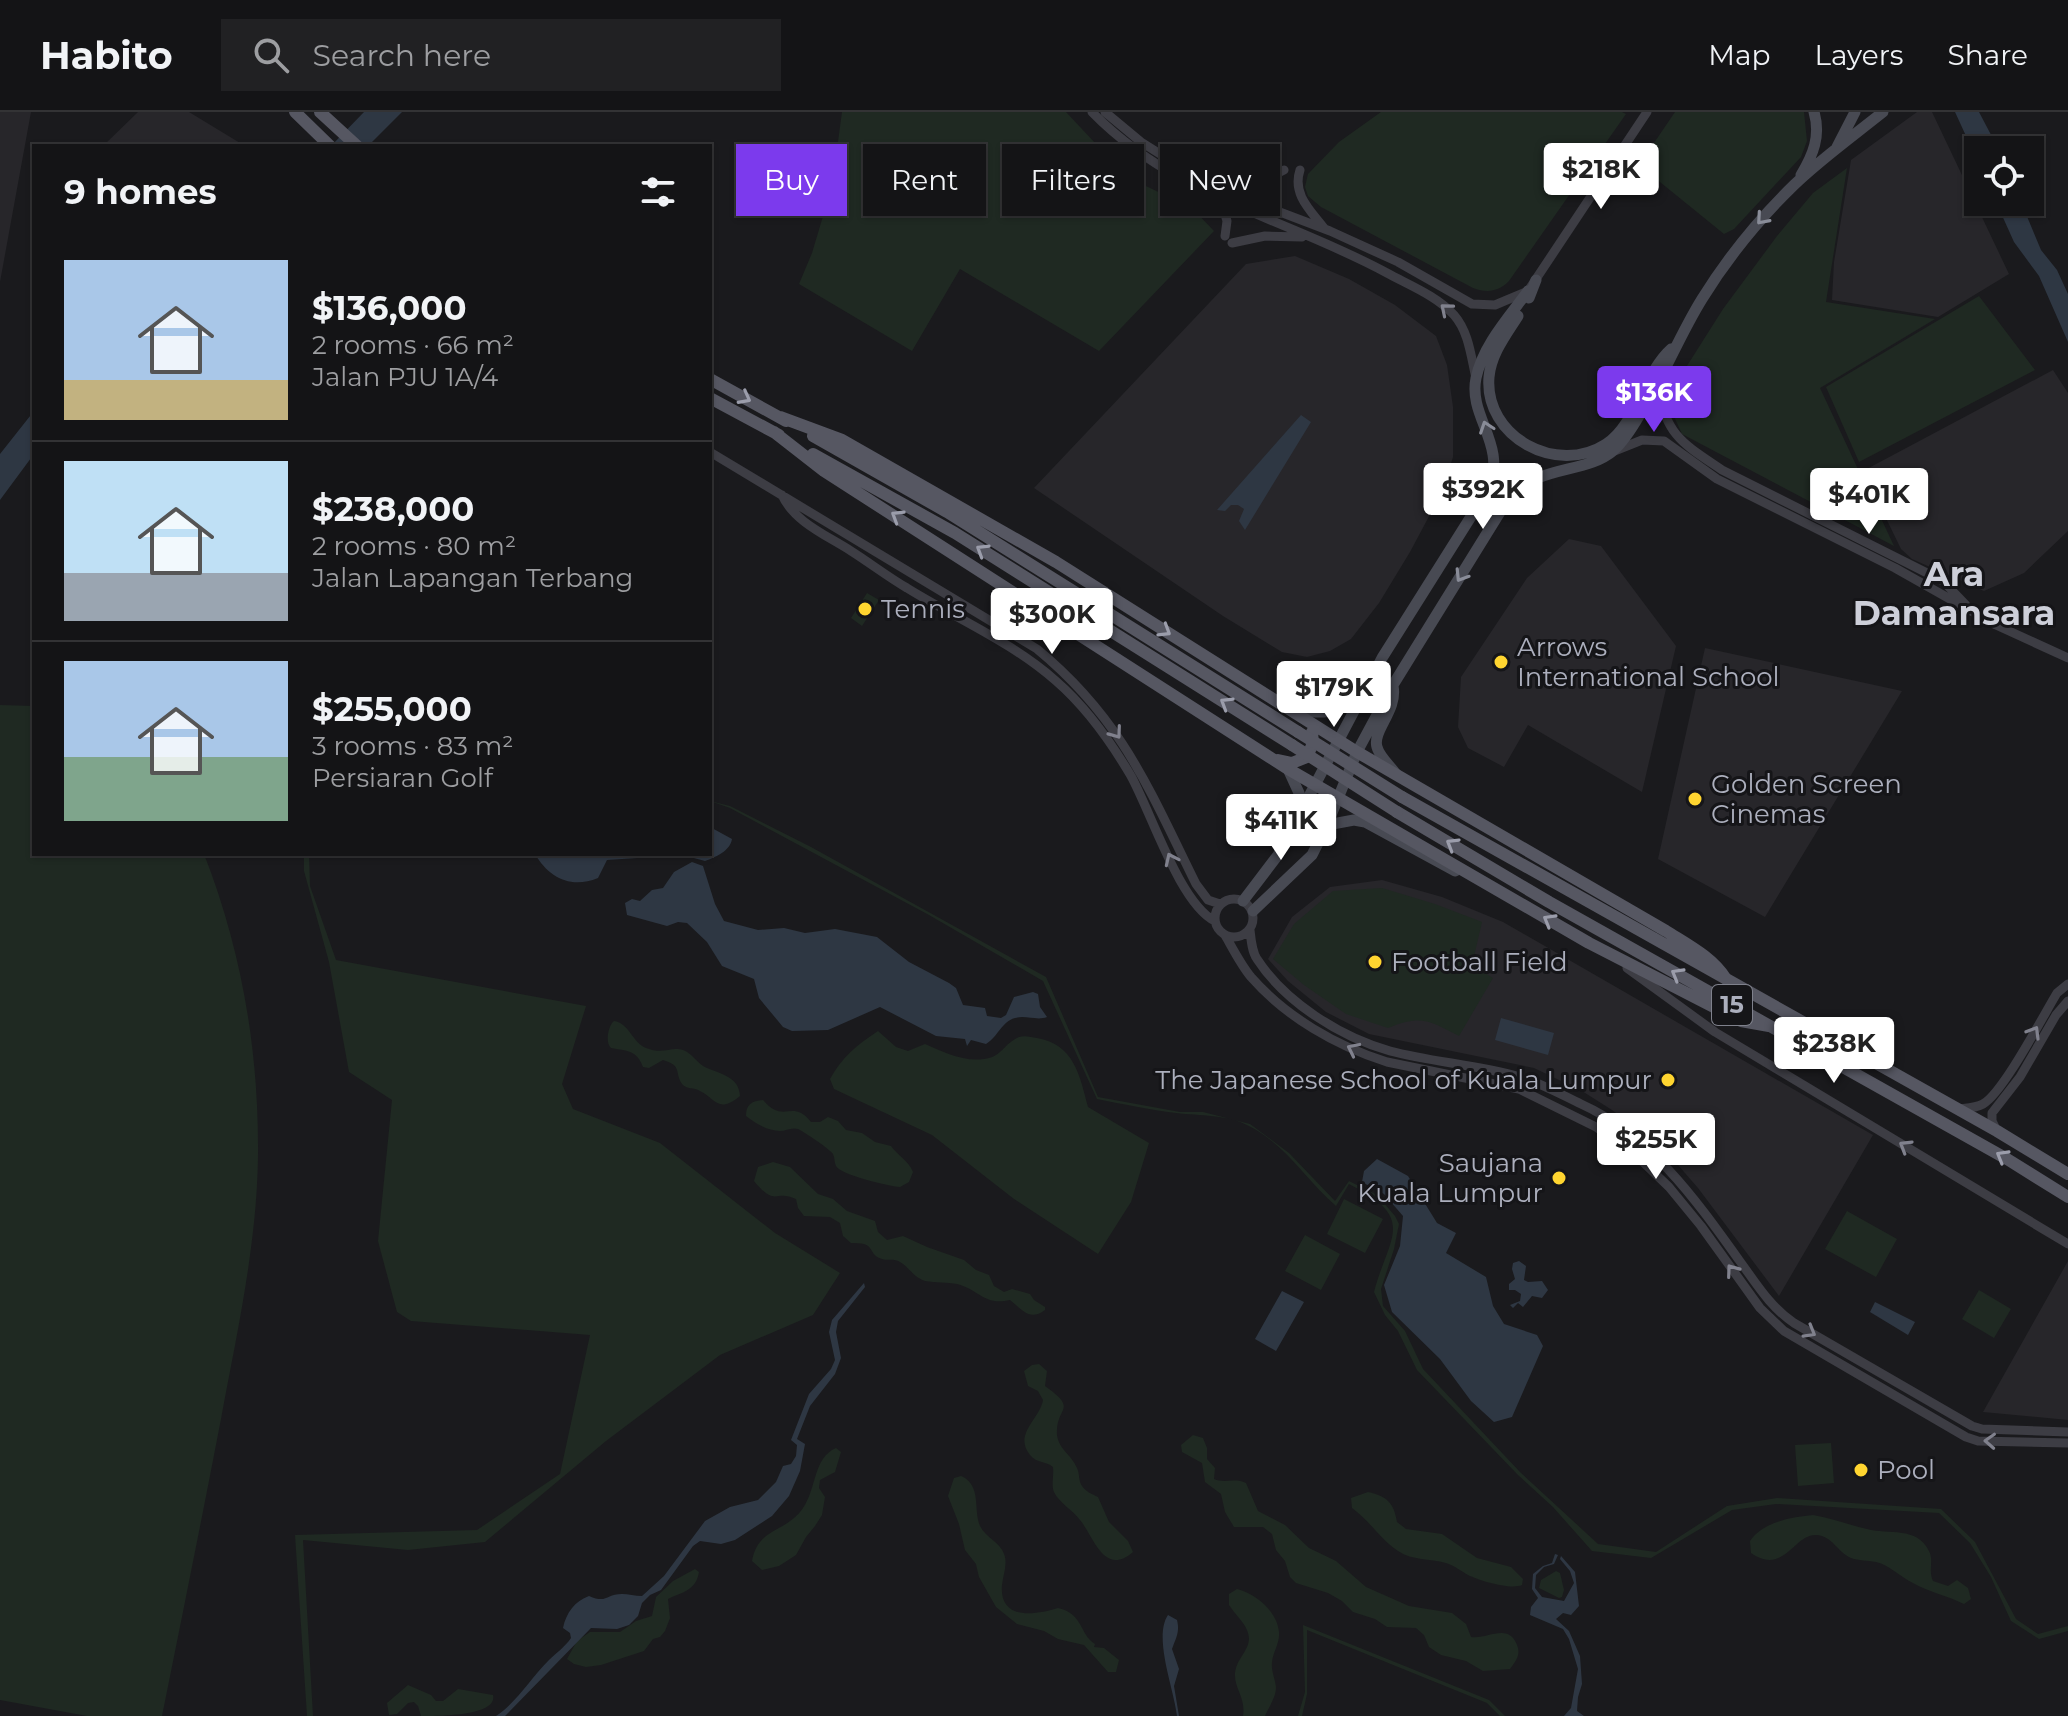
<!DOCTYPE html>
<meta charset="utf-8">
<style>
:root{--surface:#141416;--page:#212123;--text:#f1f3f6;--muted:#9d9ea1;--line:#333335;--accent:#7c3aed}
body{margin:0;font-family:Montserrat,sans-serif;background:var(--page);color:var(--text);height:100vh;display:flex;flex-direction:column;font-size:30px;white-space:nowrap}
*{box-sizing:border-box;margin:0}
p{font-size:26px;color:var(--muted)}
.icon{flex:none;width:44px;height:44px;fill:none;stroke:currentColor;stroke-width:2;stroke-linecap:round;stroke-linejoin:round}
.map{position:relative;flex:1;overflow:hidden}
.panel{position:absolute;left:32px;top:32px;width:680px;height:712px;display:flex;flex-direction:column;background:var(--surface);border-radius:0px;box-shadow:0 2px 6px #0004,0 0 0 2px var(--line)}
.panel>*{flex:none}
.hud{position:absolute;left:736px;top:32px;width:760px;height:72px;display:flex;gap:16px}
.buttons{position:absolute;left:1964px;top:24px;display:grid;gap:16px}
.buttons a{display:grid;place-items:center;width:80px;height:80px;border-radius:0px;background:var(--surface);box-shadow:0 2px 6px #0004,0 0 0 2px var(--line);font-size:40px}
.price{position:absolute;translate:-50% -68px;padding:0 18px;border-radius:8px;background:#fff;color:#222;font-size:26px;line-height:52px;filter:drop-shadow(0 2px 4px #0008)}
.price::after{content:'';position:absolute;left:50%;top:48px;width:24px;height:18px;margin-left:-12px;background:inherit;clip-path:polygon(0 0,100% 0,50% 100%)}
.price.selected{background:var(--accent);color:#fff}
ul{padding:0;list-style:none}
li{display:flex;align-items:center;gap:24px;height:200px;padding:0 32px}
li+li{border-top:2px solid var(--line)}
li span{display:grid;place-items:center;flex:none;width:224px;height:160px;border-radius:0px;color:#555}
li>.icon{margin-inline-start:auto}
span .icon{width:96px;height:96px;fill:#fffc;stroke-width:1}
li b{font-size:34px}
h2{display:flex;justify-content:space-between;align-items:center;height:96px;padding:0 32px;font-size:34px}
.tag{padding:0 28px;border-radius:0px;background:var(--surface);box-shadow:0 2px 6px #0004,0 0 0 2px var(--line);font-size:28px;line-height:72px}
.tag.selected{background:var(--accent);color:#fff}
header{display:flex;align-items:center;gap:48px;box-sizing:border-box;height:112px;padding:0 40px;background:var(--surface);border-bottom:2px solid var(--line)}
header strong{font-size:38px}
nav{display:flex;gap:44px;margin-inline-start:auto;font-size:28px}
.search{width:560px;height:72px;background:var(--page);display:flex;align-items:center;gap:20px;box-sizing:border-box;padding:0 28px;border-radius:0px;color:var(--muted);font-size:30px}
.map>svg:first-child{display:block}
.built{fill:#27262a}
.green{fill:#1f2922}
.water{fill:#2e3743}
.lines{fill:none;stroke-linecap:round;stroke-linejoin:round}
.tertiary{stroke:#3d3d44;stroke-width:9}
.secondary{stroke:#484a53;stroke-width:11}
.primary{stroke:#565762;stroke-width:12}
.primary-bridge{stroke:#565762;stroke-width:12}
.oneway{stroke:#898c98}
.oneway2{stroke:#80818d}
.oneway3{stroke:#9b9dab}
.poi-dot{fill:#ffd530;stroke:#151518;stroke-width:3}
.labels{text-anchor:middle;stroke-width:6;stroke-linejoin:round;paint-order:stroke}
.shield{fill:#151518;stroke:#7f818c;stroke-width:2}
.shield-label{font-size:24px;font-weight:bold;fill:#acafbd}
.poi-label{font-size:26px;fill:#acafbd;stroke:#151518;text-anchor:start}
.district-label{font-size:34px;font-weight:bold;fill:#cdcfd9;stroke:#151518}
</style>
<header>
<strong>Habito</strong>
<div class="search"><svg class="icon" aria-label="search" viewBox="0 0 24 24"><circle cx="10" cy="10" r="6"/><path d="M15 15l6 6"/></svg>Search here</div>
<nav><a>Map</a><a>Layers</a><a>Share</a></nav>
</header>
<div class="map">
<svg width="2068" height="1604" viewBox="0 0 2068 1604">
<rect width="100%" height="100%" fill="#1a1a1d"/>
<path class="built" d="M0 0H31L0 170Z
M138 0H189L245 34H103Z
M1917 0H1932L2009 162 1938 205 1832 188 1834 150 1851 48Z
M1295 144 1349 167 1395 193 1436 224 1447 253 1453 295V345L1442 380 1410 440 1379 491 1351 527 1330 539 1307 545 1282 540 1223 504 1034 376 1246 152Z
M2053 258 2068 281V419L2024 461 1984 479 1912 447 1901 437 1863 359Z
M1569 427 1601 434 1676 534 1642 680 1528 613 1504 655 1468 636 1458 615 1461 565 1527 466Z
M1705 536 1902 579 1765 805 1658 747Z
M1382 768 1442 785 1503 810 1873 1023 1779 1184 1698 1076 1671 1045 1654 1029 1612 998 1582 979 1534 956 1369 922 1326 900 1288 869 1268 847 1292 805 1330 775Z
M2068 1149V1308L1983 1300Z"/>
<path class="green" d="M842 0H1066L1127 65 1192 96 1214 119 1099 239 960 157 912 239 799 172 812 141 832 74Z
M1381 0H1622L1626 2 1509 169C1498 180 1487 181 1473 176L1321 95 1308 84 1305 75 1308 62 1339 30Z
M1675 0H1804L1807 29 1801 45 1734 117 1724 122 1639 53Z
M1847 56 1826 190 1935 207 1820 276 1894 434 1682 322 1666 287 1723 197 1777 124 1813 81Z
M1979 184 2035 258 1859 350 1826 275Z
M867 481 879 488 862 514 851 506Z
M0 593 34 594V742H204C242 839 259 940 258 1044 257 1132 237 1221 221 1307 202 1406 182 1505 162 1604H87L0 1588Z
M710 689 730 694 811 735 1046 865 1098 985 1180 1000H1203L1250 1012 1289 1041 1335 1089 1349 1069 1377 1083 1395 1104 1399 1112 1394 1137 1381 1177 1383 1194 1405 1219 1423 1257 1520 1360 1598 1432 1656 1440 1727 1394 1777 1386 1941 1397 1975 1430 2016 1507 2038 1522 2068 1514V1519L2039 1527 2011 1509 1991 1465 1970 1431 1939 1401 1776 1392 1732 1398 1651 1446 1592 1439 1553 1395 1518 1363 1417 1258 1398 1219 1385 1203 1374 1180C1389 1123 1418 1107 1349 1072L1336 1094C1306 1068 1285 1032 1249 1014 1227 1002 1200 1004 1176 1001 1150 998 1123 992 1097 987L1043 869 929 803 730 696Z
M304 742H309L310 774 336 848 586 894 562 972 573 997 660 1031 775 1121 840 1161 813 1203 720 1243 606 1329 485 1430 408 1438 303 1428 313 1604H307L295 1423 477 1418 560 1362 590 1223 411 1209 397 1200 378 1129 392 988 349 960 329 850 304 759Z
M1382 776 1435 792 1482 810 1472 853 1493 866 1459 924C1428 908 1421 903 1388 916L1346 902 1304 873 1273 847 1294 812 1333 779Z
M614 909C629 911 632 930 646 936 664 943 670 934 683 938 691 941 696 949 703 954 718 962 739 963 740 984 718 1002 716 987 700 979 694 975 687 978 682 972 674 960 683 954 663 948L649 956 643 955C637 938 627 939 611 936 605 931 608 914 614 909Z
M878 919 896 935 908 939 925 932C944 940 963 950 984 947 1002 945 1004 931 1019 925 1025 923 1031 925 1037 926 1074 932 1080 964 1088 995L1149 1031 1131 1090 1098 1142 1014 1087 932 1023 834 977 830 967C842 945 857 933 878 919Z
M763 988C784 1013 792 986 811 1010H820L828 1005 838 1009 846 1018 862 1021 875 1030 891 1034C898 1044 908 1048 913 1060L909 1070 900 1075C888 1074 841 1063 836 1054 834 1050 835 1046 833 1042 831 1038 803 1019 798 1017 791 1015 786 1019 780 1019 767 1019 755 1011 746 1004 746 992 752 989 763 988Z
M773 1050 790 1055 818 1082 833 1087 847 1099 875 1109 878 1120 887 1128 903 1124 927 1135 964 1148 976 1158 989 1163 994 1174 1004 1180 1012 1177 1030 1182 1034 1188 1045 1195V1198C1029 1210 1022 1197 1010 1188 984 1194 980 1178 957 1172 947 1170 936 1171 925 1169 913 1165 910 1156 900 1150 894 1146 888 1149 882 1147 866 1142 878 1130 851 1131L843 1124 840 1111 830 1105 804 1104 798 1096 796 1087C775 1077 776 1096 754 1069L758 1055Z
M1344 1087 1383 1107 1365 1141 1327 1122Z
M1847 1099 1897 1127 1876 1165 1825 1137Z
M1305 1123 1340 1142 1321 1178 1285 1159Z
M1979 1178 2011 1197 1994 1226 1962 1207Z
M1039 1252 1047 1259 1045 1274C1080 1299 1055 1294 1057 1323 1059 1338 1072 1343 1077 1356 1080 1362 1078 1368 1082 1374 1086 1380 1092 1382 1098 1385L1109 1410 1128 1429 1133 1440C1104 1465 1094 1425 1080 1408 1073 1398 1059 1391 1054 1380 1051 1373 1054 1364 1053 1355 1046 1349 1036 1351 1030 1343 1013 1322 1040 1307 1043 1288L1038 1279 1028 1274 1024 1259 1032 1253Z
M1193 1323 1203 1326 1207 1336V1347L1215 1356 1214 1367C1225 1372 1234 1365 1246 1371L1258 1399 1285 1413 1309 1436 1336 1449 1366 1475 1409 1494 1452 1501 1466 1512 1471 1525C1487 1528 1508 1510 1517 1533 1521 1543 1516 1549 1510 1557L1483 1559 1466 1549 1441 1543 1429 1535 1424 1523 1416 1516 1387 1515 1375 1507 1353 1500 1342 1489 1328 1481 1296 1471 1290 1465 1285 1449 1276 1438 1272 1422 1263 1415H1234L1225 1400 1221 1382 1205 1370 1202 1351 1182 1340 1181 1333Z
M1831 1331 1834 1371 1798 1374 1795 1333Z
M836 1336 841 1340 835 1360 820 1368 819 1376 825 1385 822 1403 815 1414 806 1425 796 1443 779 1454 762 1458 752 1449C758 1415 786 1421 803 1396 817 1376 813 1346 836 1336Z
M961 1364C982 1373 973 1397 980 1414 986 1426 1000 1430 1004 1442 1008 1452 1003 1463 1002 1473 999 1509 1035 1503 1058 1496 1084 1502 1079 1522 1095 1532L1094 1535 1104 1536 1119 1548 1116 1560H1108L1084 1533 1058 1527 1044 1519 1017 1512 996 1495 979 1465 976 1452 965 1438 959 1412 948 1384 954 1366Z
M1368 1380C1387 1384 1394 1391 1397 1410L1406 1417 1442 1422 1477 1446 1511 1455 1523 1467 1522 1473C1511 1478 1480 1469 1468 1463 1461 1459 1455 1454 1446 1451 1429 1446 1413 1449 1398 1439 1380 1427 1370 1409 1352 1396L1351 1386Z
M1813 1403C1832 1406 1849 1413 1867 1417 1889 1423 1917 1414 1929 1439 1934 1449 1928 1459 1933 1469L1948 1474 1957 1468 1968 1476 1971 1487 1964 1492C1948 1484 1929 1480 1913 1471 1900 1465 1890 1453 1876 1450 1867 1448 1859 1449 1851 1446 1837 1440 1833 1424 1816 1423 1794 1422 1784 1464 1751 1441L1750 1429C1763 1410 1791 1405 1813 1403Z
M695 1457 699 1460C696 1479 682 1480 668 1487L670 1506 665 1519 660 1525 653 1527 644 1539 601 1553 586 1555 574 1552 567 1547 577 1529 590 1520H620L636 1509 652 1504 656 1485 673 1469Z
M1556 1459 1560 1461 1564 1478 1562 1485 1559 1486 1539 1476 1541 1468Z
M1237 1477C1256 1482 1277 1499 1279 1520 1280 1531 1273 1540 1272 1550 1271 1559 1275 1566 1276 1575 1276 1586 1269 1594 1265 1604H1243C1246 1585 1234 1577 1235 1561 1236 1551 1242 1545 1246 1537 1256 1519 1238 1507 1229 1493V1482Z
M1303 1513 1489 1588 1505 1604H1500L1487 1591 1307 1518V1582L1302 1604H1298L1305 1580Z
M408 1573 431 1583 436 1589H443L458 1577 493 1583C498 1604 439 1604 421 1604L418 1594 414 1590 408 1591 397 1602 389 1603 387 1591Z"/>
<path class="water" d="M364 0H402L368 34H331Z
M1955 0H1979L1999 38H1978V50Z
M1996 90H2021L2041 138 2057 158 2068 182V230L2039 164 2014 130Z
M34 299V342L0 388V342Z
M1301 303 1311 310 1245 418 1239 409 1244 397 1238 393H1231L1225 399 1217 398Z
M710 715 732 727C730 739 716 745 705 749L679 742H710Z
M535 742H649L637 746 607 748 598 766C571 777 549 766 535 742Z
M692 750 703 754 715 792 724 809 758 818 784 816 805 821 835 817 877 825 909 850 949 871 956 876 963 893 985 896 987 904 1001 906 1006 903 1014 885 1033 880 1038 882 1040 895 1047 905C1037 909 1026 903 1015 906 1001 910 998 925 986 932L971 928 967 934 965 927 936 924 880 895 828 918 792 919 783 915 759 886 754 867 722 854 707 830 687 811 678 810 667 814 627 803 625 791 632 787 640 789 652 778 663 776 674 760Z
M1501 906 1554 921 1548 943 1495 928Z
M1377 1047 1408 1064 1437 1111 1456 1121 1446 1141 1486 1165 1493 1194 1504 1212 1537 1223 1543 1234 1512 1305 1494 1310 1471 1289 1440 1247 1392 1200 1384 1173 1400 1134 1403 1104 1384 1082 1362 1070 1364 1059Z
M1519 1149 1526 1154 1524 1168 1528 1170 1542 1169 1548 1178 1542 1186 1532 1184 1523 1195 1518 1191 1513 1196 1510 1193 1520 1189 1521 1182 1515 1178H1509V1172L1515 1167 1512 1157 1513 1151Z
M864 1171 865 1175 838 1209 836 1220 841 1246 835 1262 810 1294 797 1327 805 1332 800 1359 789 1384 772 1404 735 1428 721 1432 700 1429 693 1434 661 1478 650 1483 642 1491 638 1504 629 1513 617 1517 591 1516 505 1604H496C516 1591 531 1566 549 1548 557 1540 565 1535 571 1526L570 1521 563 1516C566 1501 575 1489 589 1484 607 1492 606 1482 622 1482 628 1482 635 1484 642 1484L664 1464 705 1409 730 1395 758 1388 776 1370 783 1354 791 1352 796 1344 797 1333 791 1328 809 1282 831 1257 835 1248 829 1220 832 1208Z
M1282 1179 1304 1190 1276 1239 1255 1227Z
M1875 1190 1915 1210 1908 1223 1870 1200Z
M1555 1442 1558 1443 1554 1452 1544 1455 1536 1463 1535 1476 1542 1485 1564 1489 1574 1471 1570 1459 1560 1447 1561 1444 1575 1460 1579 1494 1571 1503 1563 1501 1556 1507 1569 1519 1580 1544 1582 1572 1578 1585 1577 1599 1584 1604H1564L1571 1596 1578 1557 1569 1527 1563 1517 1530 1503 1531 1495 1538 1486 1532 1477 1533 1462 1543 1454 1552 1451Z
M1168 1503 1177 1508C1180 1520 1176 1526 1172 1537L1179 1557 1174 1574 1179 1604H1177C1174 1577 1153 1525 1168 1503Z"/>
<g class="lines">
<path class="tertiary" d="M1092 0C1176 86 1286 106 1387 161 1409 173 1437 184 1454 203 1469 220 1471 245 1476 266
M1105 0 1141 30 1211 74 1330 119 1398 150 1472 192 1495 193 1528 179 1647 0
M1300 58C1292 82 1310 98 1324 116
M1214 73 1266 67 1284 58
M1221 89 1227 109 1225 124
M1232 131 1265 124 1302 125
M1657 275C1667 324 1682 331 1722 358L1943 469 1966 493
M1617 338 1642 328 1664 329 1717 367 1895 456 1996 513 2068 546
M710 340 1037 537C1122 607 1149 677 1196 772L1208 788 1220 792
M782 383C794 410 828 424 851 439 870 451 888 465 907 476 957 507 1012 530 1056 569 1086 595 1111 630 1131 664 1151 700 1180 792 1215 809
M1215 806a19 19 0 1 1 38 0a19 19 0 1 1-38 0Z
M1250 818C1251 828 1252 840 1257 847 1285 890 1340 925 1390 939 1432 950 1478 953 1520 965 1541 971 1562 983 1581 992 1650 1023 1696 1088 1739 1148 1756 1171 1770 1195 1794 1211L1972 1314 1982 1317 2068 1320
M1225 823C1233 837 1241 853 1251 865 1286 905 1336 934 1387 950L1519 977 1596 1015 1644 1051 1669 1075 1701 1114 1760 1196 1784 1219 1966 1325 1978 1329 2068 1331
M1627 856 1715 920 2068 1132
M1958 997C1967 996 1976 996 1983 992 2003 981 2043 904 2057 881L2068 872
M1997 1019 1992 1009V1001L2020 965 2056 903 2068 889"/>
<path class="secondary" d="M1837 35 1855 0
M1801 63C1813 43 1821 24 1814 0
M1529 186 1536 168
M1518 204C1506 223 1491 242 1489 265 1484 325 1557 364 1606 332 1636 313 1644 261 1671 237
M1393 574C1398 598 1372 619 1377 635 1379 644 1390 654 1396 662
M1289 596C1326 603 1332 603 1361 580
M1288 657 1299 681V702
M1327 713 1354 708 1365 710 1455 759
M1243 789 1278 743 1382 546 1489 376C1507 332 1468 305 1476 266 1483 233 1509 205 1528 179
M1253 799 1312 743 1327 713 1357 640 1393 573 1510 384C1543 352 1586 362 1614 338 1624 329 1632 316 1639 304 1663 266 1679 224 1702 187 1728 145 1759 107 1794 73 1821 47 1853 24 1883 0"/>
<path class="primary" d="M295 0 330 34
M320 0 357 34
M710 267 786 309
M710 286 779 323
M780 305 842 328 1056 450 1357 640 1666 819C1688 833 1712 845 1726 867
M774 320 824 359 1288 657 1589 831 1741 909 1769 914
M813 324 947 400 1298 620
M813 342 955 421 1292 633
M1278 648 1292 651 1307 645 1313 631 1312 620
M1402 685 1997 1019 2068 1062
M1397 700 1549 790 2007 1047 2068 1085"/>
<path class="primary-bridge" d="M1298 620 1402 685
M1292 633 1397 700"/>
</g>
<defs><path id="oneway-chevron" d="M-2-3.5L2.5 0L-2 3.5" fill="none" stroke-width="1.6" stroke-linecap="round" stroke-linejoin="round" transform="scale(2)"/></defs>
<g class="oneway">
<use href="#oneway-chevron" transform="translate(1762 107) rotate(131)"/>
<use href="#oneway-chevron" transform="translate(1486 315) rotate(-109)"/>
<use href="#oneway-chevron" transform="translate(1461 464) rotate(122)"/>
</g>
<g class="oneway2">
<use href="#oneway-chevron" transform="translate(1446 197) rotate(-140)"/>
<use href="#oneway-chevron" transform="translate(1116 621) rotate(54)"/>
<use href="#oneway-chevron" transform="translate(1171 747) rotate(-115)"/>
<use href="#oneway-chevron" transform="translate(2034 920) rotate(-59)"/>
<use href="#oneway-chevron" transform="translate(1353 937) rotate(-154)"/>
<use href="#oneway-chevron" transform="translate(1905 1034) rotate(-149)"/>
<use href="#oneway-chevron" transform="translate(1732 1158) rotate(-126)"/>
<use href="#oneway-chevron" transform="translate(1810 1220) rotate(30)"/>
<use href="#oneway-chevron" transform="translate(1990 1329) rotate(-177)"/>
</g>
<g class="oneway3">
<use href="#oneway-chevron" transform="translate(745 286) rotate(28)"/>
<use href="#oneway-chevron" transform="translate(897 404) rotate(-148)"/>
<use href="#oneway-chevron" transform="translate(982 438) rotate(-148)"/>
<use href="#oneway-chevron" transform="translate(1165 519) rotate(32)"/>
<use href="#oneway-chevron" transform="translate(1226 591) rotate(-148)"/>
<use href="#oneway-chevron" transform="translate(1452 732) rotate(-149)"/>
<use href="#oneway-chevron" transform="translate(1549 808) rotate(-150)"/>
<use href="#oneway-chevron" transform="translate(1677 862) rotate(-150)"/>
<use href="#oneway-chevron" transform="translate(2002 1044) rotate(-150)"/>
</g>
<g class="poi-dot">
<circle cx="865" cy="497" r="8"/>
<circle cx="1501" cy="550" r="8"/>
<circle cx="1695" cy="687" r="8"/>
<circle cx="1375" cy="850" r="8"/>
<circle cx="1668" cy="968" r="8"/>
<circle cx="1559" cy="1066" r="8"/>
<circle cx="1861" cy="1358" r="8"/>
</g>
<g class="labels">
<rect class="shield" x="1712" y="873" width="40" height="40" rx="6"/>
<g class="shield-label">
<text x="1732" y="901">15</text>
</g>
<g class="poi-label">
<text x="881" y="506">Tennis</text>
<text x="1517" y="544">Arrows<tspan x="1517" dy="30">International School</tspan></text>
<text x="1711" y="681">Golden Screen<tspan x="1711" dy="30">Cinemas</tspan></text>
<text x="1391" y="859">Football Field</text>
<text x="1652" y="977" text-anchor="end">The Japanese School of Kuala Lumpur</text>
<text x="1543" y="1060" text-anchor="end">Saujana<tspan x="1543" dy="30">Kuala Lumpur</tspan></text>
<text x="1877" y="1367">Pool</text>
</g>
<g class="district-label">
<text x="1954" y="474">Ara<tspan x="1954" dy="39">Damansara</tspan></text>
</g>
</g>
</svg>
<div class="buttons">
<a><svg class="icon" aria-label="locate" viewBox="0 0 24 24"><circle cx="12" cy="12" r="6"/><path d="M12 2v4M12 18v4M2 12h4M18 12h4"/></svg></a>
</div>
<b class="price" style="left:1601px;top:99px">$218K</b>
<b class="price selected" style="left:1654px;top:322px">$136K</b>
<b class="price" style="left:1483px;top:419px">$392K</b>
<b class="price" style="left:1869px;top:424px">$401K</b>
<b class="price" style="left:1052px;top:544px">$300K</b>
<b class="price" style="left:1334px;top:617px">$179K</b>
<b class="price" style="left:1281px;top:750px">$411K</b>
<b class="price" style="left:1834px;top:973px">$238K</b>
<b class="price" style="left:1656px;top:1069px">$255K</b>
<div class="hud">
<a class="tag selected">Buy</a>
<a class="tag">Rent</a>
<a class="tag">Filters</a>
<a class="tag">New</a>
</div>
<section class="panel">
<h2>9 homes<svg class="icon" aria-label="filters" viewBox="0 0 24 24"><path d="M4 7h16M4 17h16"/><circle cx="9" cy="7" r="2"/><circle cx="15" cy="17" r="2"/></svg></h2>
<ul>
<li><span style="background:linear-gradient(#a9c7e8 75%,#c2b280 0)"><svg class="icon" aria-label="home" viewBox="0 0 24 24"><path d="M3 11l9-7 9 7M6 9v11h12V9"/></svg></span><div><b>$136,000</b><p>2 rooms · 66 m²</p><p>Jalan PJU 1A/4</p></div></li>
<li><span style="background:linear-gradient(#bfe0f5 70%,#9aa5b1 0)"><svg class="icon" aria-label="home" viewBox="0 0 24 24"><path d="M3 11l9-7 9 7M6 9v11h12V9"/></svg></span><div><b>$238,000</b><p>2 rooms · 80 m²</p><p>Jalan Lapangan Terbang</p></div></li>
<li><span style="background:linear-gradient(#a9c7e8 60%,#7fa58c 0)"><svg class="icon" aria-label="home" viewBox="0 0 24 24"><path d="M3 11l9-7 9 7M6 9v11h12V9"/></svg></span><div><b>$255,000</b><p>3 rooms · 83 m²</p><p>Persiaran Golf</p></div></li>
</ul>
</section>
</div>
